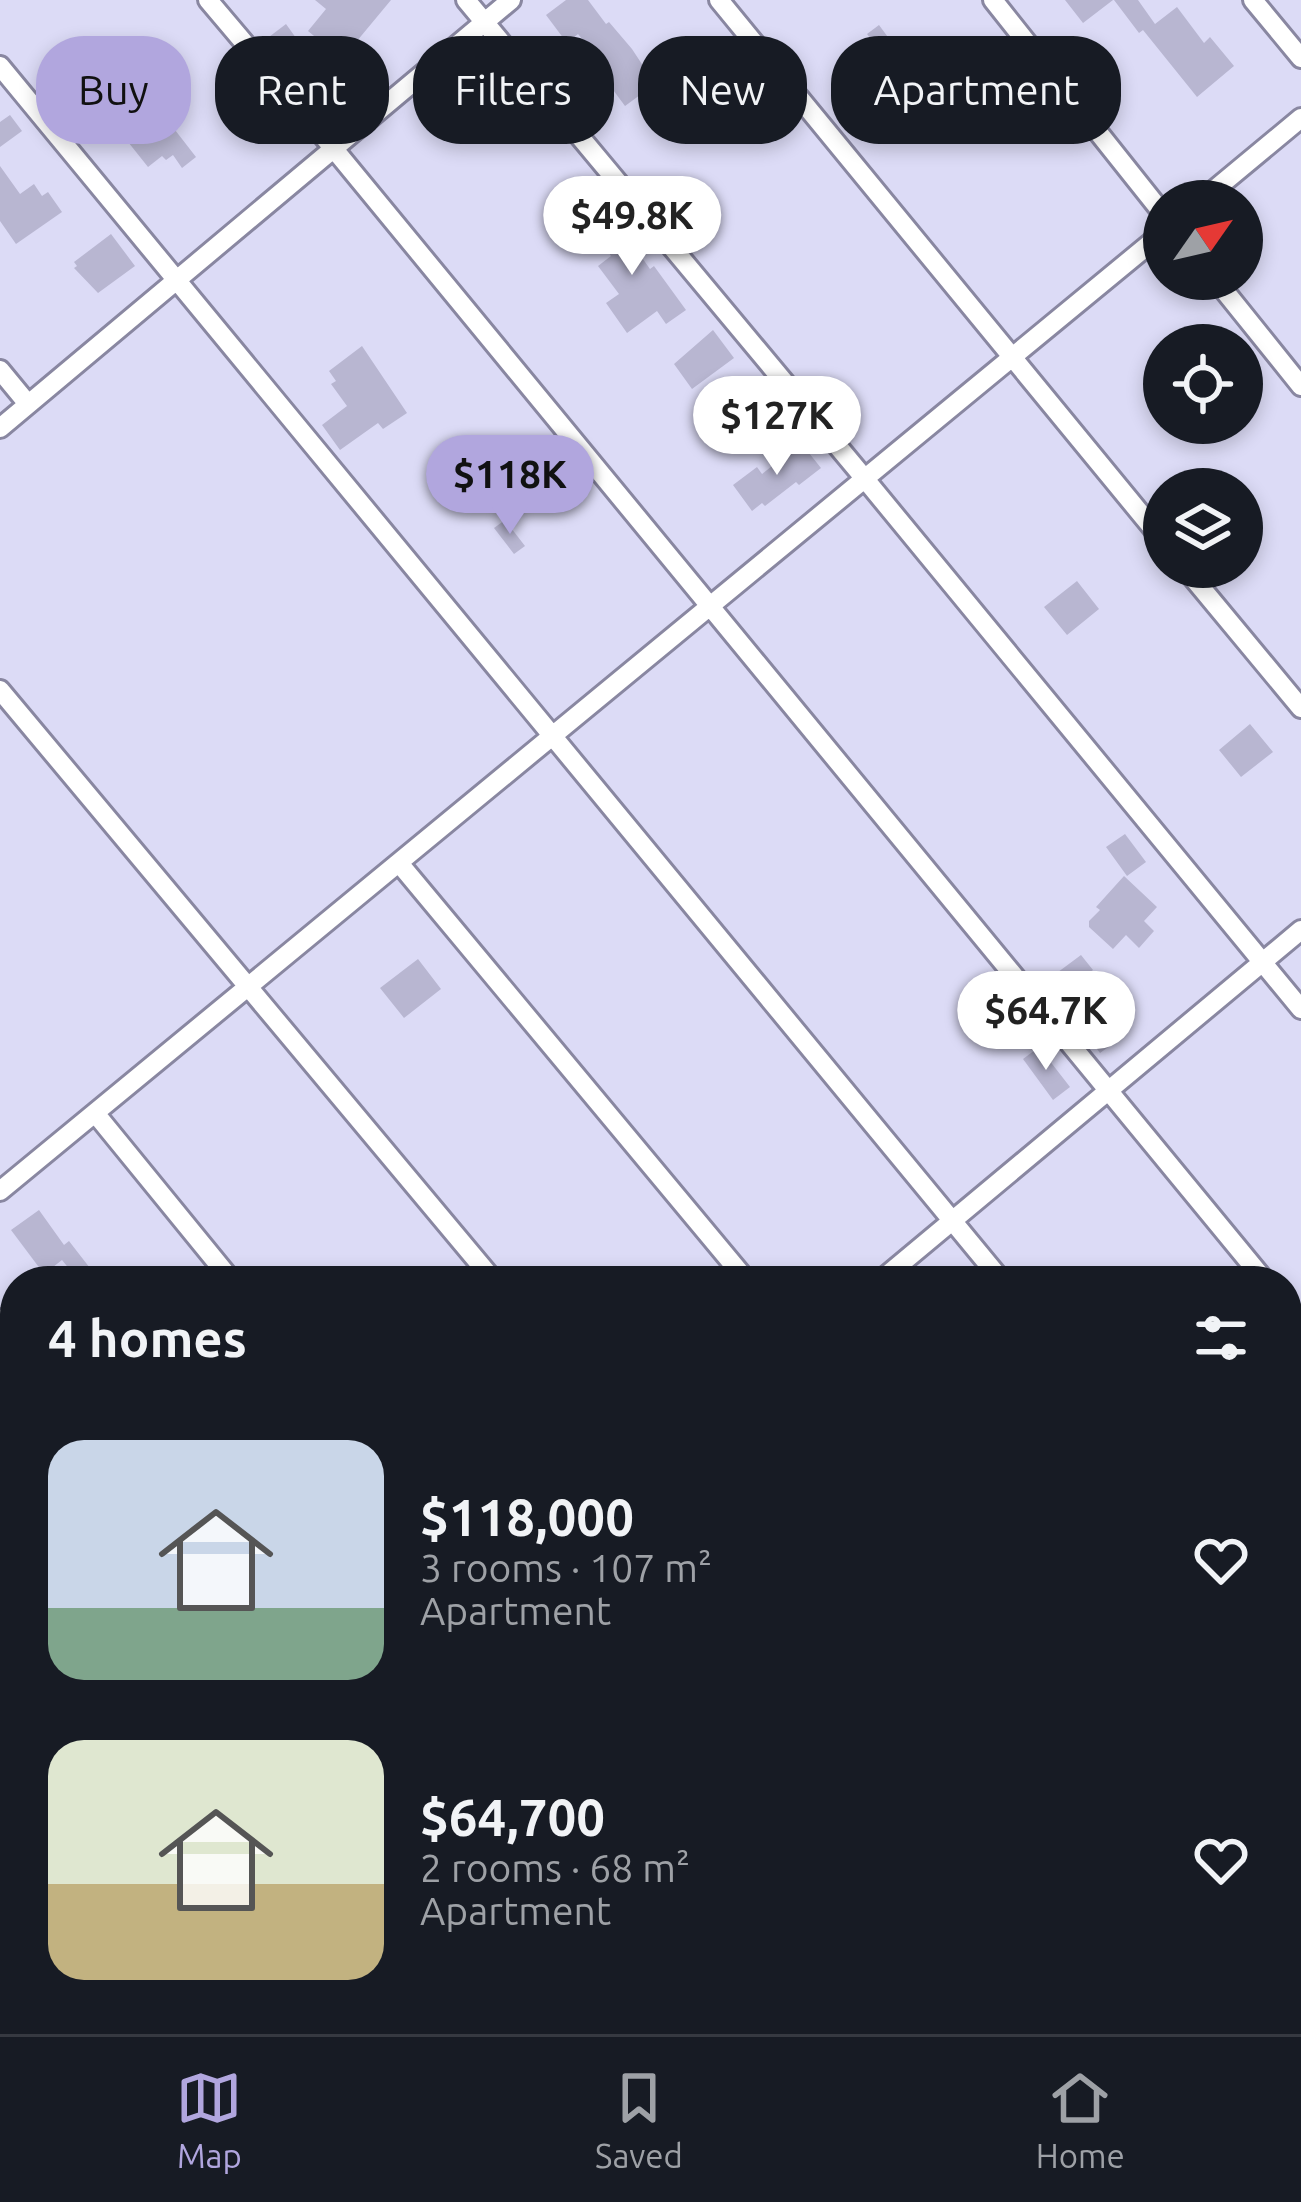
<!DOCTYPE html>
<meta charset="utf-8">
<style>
:root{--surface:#171b24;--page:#20242c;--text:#f1f3f6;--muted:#9ea1a6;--line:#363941;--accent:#b1a6de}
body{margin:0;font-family:Ubuntu,sans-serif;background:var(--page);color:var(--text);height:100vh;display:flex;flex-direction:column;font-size:45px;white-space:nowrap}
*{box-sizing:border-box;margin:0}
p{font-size:39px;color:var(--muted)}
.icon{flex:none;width:66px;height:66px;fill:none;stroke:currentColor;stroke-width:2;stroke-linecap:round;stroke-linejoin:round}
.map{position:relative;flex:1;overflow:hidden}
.sheet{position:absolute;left:0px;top:1266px;width:1302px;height:768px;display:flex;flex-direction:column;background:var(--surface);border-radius:48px 48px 0 0;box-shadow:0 6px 18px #0003}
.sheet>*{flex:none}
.banner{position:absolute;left:36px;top:36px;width:1230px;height:108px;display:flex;gap:24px}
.needle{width:78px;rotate:56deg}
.fabs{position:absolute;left:1143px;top:180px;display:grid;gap:24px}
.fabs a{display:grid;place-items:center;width:120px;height:120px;border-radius:50%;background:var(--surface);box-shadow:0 6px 18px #0003;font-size:60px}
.price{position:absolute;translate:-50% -102px;padding:0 27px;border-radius:42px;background:#fff;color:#222;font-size:39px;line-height:78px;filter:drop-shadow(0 3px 6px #0008)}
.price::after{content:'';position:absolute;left:50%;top:72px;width:36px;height:27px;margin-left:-18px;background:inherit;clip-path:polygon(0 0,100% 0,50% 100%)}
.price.on{background:var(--accent);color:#111}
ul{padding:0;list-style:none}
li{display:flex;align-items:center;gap:36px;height:300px;padding:0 48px}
li span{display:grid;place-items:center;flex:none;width:336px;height:240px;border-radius:36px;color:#555}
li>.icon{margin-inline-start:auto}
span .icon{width:144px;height:144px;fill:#fffc;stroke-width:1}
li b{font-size:51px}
h2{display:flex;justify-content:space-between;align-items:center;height:144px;padding:0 48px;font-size:51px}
.chip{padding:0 42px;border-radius:48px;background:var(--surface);box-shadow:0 6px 18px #0003;font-size:42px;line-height:108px}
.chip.on{background:var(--accent);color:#111}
.tab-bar{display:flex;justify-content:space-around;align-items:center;height:168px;border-top:3px solid var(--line);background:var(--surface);font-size:33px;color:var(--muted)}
.tab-bar a{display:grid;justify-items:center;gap:6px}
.tab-bar .on{color:var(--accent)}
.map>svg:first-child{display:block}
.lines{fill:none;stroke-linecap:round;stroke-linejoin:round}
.river{stroke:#8f88cb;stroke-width:33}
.building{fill:#b8b6d1}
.minor-casing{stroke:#8987a1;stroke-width:24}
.minor{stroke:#fff;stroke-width:18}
</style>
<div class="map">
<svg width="1301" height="2034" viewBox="0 0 1301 2034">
<rect width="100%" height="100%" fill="#dcdbf6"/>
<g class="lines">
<path class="river" d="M1287 1473 1301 1460
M0 1823 15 1827
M497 2034 511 2019"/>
</g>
<path class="building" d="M315 0H391L342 59 308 31 326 9Z
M566 0H588L606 24 609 22 632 49 655 84 625 106 605 79 611 74 578 34 567 43 546 15Z
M1065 0H1113L1083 23Z
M1114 0H1138L1155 24 1177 7 1204 43 1210 37 1234 66 1197 97 1143 30 1139 33Z
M286 24 296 38 275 53 265 40Z
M879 25 904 59 892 68 867 34Z
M116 54 196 157 182 168 173 155 166 160 162 156 148 167 105 113 102 116 77 85Z
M247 87 260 105 242 117 229 99Z
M10 115 22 131 0 147V122Z
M0 166 20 194 34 184 42 196 48 192 62 212 16 244 0 221Z
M607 208 650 269 654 266 686 310 666 324 657 311 627 333 606 303 619 294 598 266 611 256 586 222Z
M111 234 135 266 98 293 74 268 77 266 74 262Z
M713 330 734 358 692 389 674 364Z
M362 346 407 413 383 429 378 423 340 450 322 425 347 406 331 384 336 381 329 371Z
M801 443 821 468 799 485 796 482 765 506 762 503 752 511 733 485 757 467 762 474Z
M505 520 525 546 514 554 494 528Z
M1077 581 1099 609 1067 635 1044 607Z
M1250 724 1273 752 1241 777 1219 750Z
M1125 834 1146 862 1127 876 1106 847Z
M1124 876 1157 907 1144 921 1154 931 1139 948 1126 935 1113 949 1089 927V921L1100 910 1096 907Z
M1081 955 1093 970 1058 997 1046 981Z
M418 959 441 989 404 1018 380 988Z
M1093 1015 1114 1043 1100 1053 1079 1025Z
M1039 1047 1070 1087 1053 1100 1023 1059Z
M39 1210 64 1245 69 1241 100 1281H79L62 1260 44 1274 11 1230Z
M0 1407 15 1426V1442L0 1454Z"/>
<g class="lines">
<defs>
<path id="minor" d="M208 0 334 149 1265 1281
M466 0 865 479 1301 1009
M719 0 1164 542
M993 0 1164 215
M1253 0 1301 58
M0 66 1002 1281
M1201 201 1301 118
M1215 279 1301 386
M0 370 28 404
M0 428 511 0
M1184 567 1301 708
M0 690 494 1281
M399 863 747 1281
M95 1113 232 1281
M0 1191 1164 232
M880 1281 1301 930
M0 1319 15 1337"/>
</defs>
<use href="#minor" class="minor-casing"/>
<use href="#minor" class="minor"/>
</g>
</svg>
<div class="fabs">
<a><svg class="needle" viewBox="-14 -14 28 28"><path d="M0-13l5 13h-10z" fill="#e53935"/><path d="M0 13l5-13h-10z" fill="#9ea1a6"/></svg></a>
<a><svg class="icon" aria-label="locate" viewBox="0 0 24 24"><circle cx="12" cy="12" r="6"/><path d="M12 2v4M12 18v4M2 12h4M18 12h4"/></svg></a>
<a><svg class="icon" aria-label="layers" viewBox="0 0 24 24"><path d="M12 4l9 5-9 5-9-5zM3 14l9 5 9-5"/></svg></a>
</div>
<b class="price" style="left:632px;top:278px">$49.8K</b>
<b class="price" style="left:777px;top:478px">$127K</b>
<b class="price on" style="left:510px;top:537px">$118K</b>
<b class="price" style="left:1046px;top:1073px">$64.7K</b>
<div class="banner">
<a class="chip on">Buy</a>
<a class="chip">Rent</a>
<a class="chip">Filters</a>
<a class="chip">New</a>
<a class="chip">Apartment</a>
</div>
<section class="sheet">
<h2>4 homes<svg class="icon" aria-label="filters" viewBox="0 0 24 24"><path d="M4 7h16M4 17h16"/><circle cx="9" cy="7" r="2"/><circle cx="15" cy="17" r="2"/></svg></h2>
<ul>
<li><span style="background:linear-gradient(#c9d6e8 70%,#7fa58c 0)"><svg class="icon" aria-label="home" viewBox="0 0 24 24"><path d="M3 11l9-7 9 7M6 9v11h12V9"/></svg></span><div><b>$118,000</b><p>3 rooms · 107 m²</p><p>Apartment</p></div><svg class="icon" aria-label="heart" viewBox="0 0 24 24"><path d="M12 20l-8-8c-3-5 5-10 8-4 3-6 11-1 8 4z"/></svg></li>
<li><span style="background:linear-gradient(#dfe7d0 60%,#c2b280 0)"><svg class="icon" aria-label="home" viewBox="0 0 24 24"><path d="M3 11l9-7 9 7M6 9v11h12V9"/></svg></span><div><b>$64,700</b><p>2 rooms · 68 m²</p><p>Apartment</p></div><svg class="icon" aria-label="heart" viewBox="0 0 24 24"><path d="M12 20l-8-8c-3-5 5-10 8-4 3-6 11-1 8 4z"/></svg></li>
</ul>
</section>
</div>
<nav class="tab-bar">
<a class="on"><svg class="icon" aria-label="map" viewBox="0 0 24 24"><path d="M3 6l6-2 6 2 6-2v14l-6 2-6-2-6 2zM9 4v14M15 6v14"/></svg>Map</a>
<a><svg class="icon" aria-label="saved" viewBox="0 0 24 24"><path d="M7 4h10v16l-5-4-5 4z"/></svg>Saved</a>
<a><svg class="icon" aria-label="home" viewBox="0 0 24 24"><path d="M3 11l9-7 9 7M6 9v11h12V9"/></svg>Home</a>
</nav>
